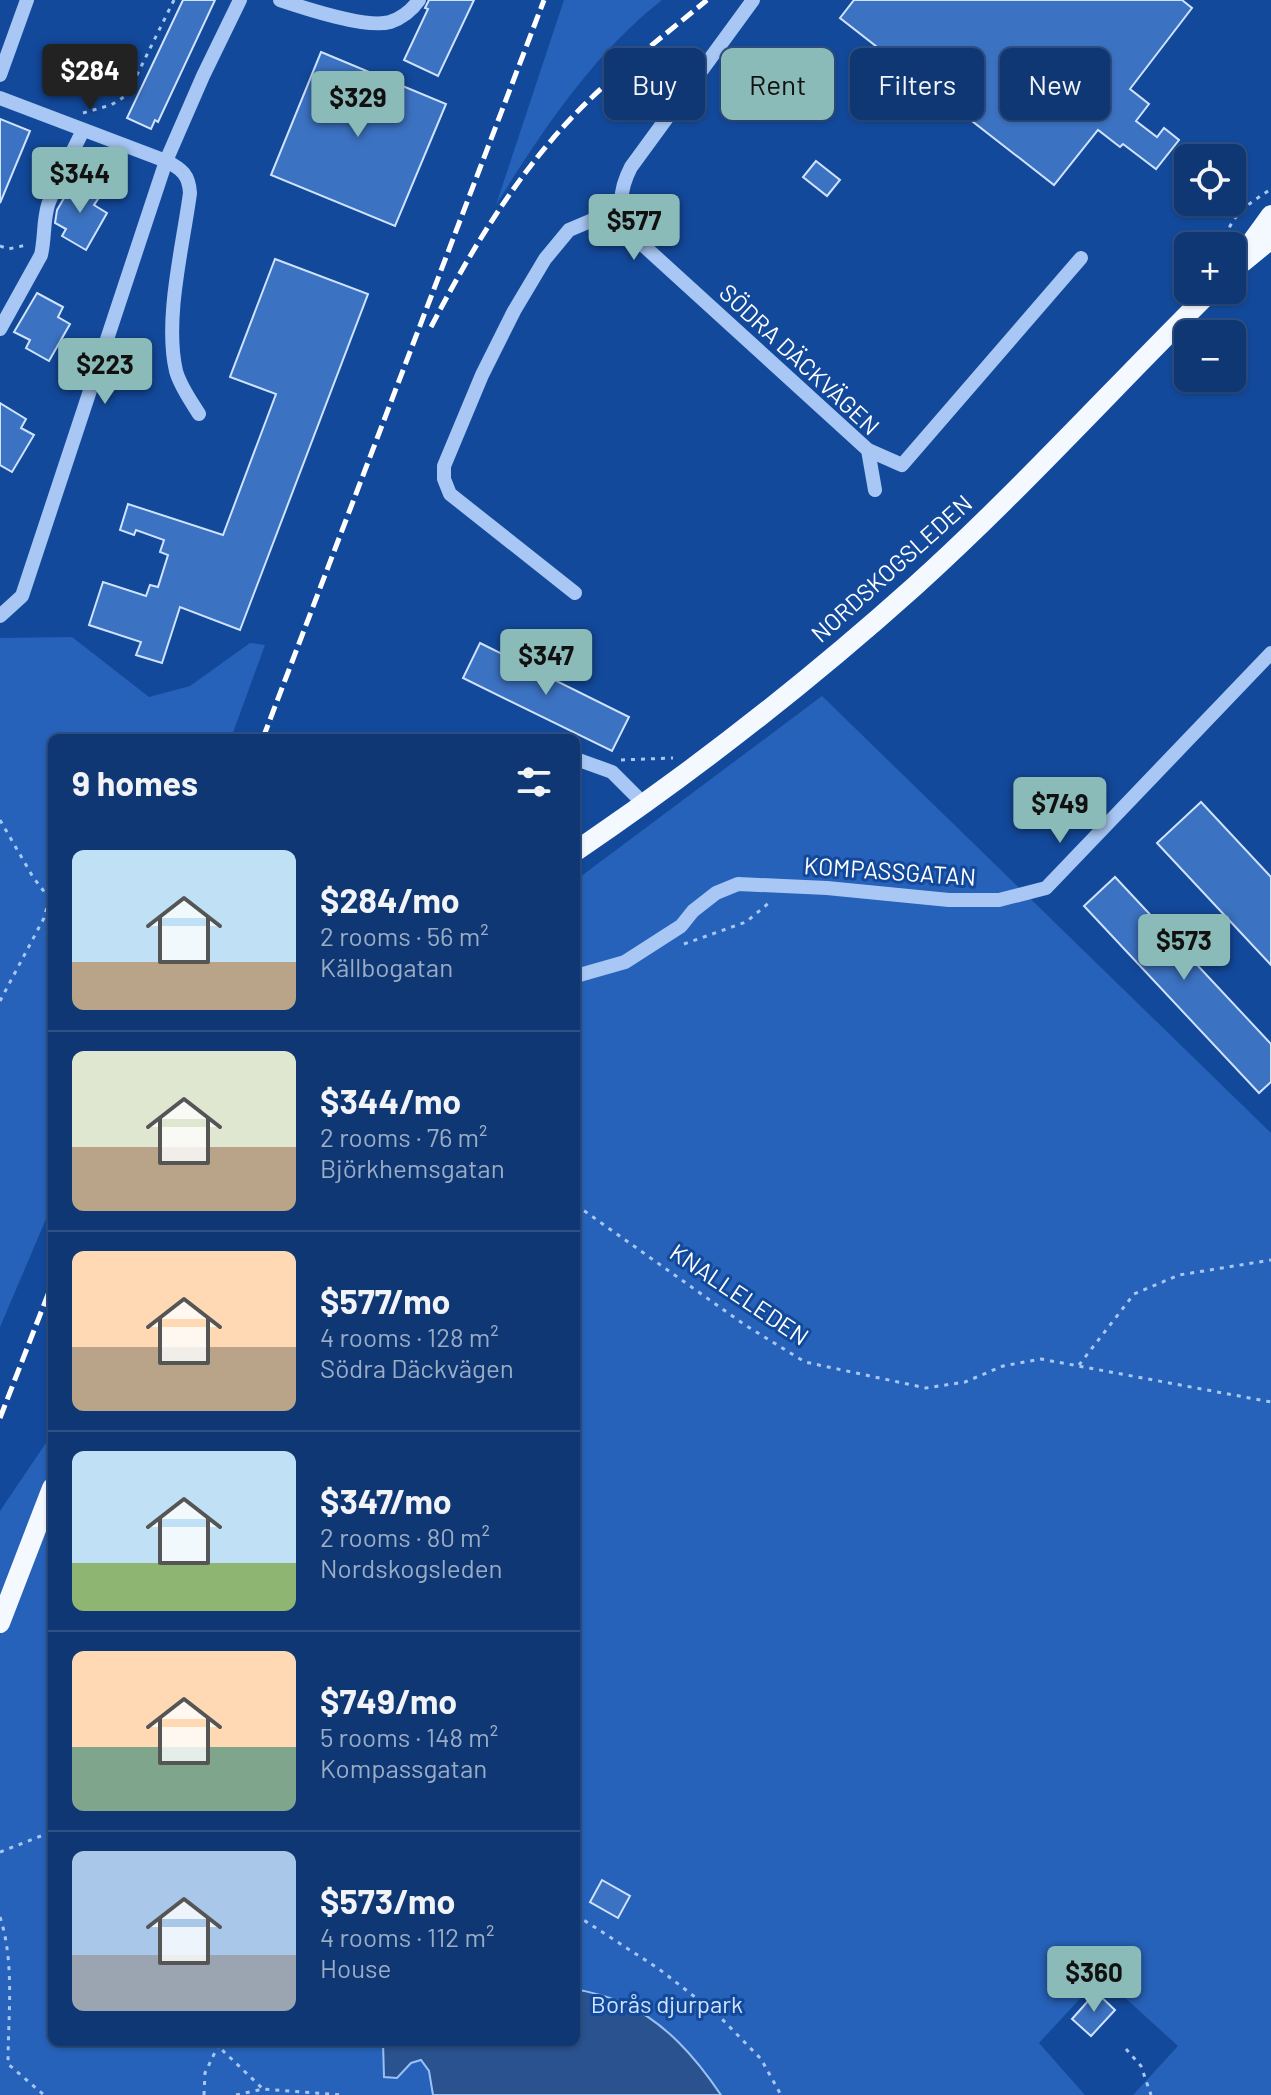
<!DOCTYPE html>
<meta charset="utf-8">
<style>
:root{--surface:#0e3774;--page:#173f79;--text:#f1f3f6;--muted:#9bacc5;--line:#2e5186;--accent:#8bbbb9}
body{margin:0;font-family:Barlow,sans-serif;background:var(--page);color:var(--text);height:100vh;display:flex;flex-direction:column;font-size:30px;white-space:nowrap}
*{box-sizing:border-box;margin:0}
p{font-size:26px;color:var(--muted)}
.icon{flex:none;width:44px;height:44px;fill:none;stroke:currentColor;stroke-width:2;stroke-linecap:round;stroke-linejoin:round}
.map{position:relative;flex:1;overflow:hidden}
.details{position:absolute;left:48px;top:734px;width:532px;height:1312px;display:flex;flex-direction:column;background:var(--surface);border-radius:12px;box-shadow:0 2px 6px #0004,0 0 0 2px var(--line)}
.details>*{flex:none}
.top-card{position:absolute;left:604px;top:48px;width:546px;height:72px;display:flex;gap:16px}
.fabs{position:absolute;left:1174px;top:144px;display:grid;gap:16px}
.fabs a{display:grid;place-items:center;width:72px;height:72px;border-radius:12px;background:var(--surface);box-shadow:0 2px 6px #0004,0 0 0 2px var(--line);font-size:40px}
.price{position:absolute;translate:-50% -68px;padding:0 18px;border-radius:8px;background:var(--accent);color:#111;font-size:26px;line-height:52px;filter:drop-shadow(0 2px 4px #0008)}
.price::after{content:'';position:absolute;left:50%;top:48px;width:24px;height:18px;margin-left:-12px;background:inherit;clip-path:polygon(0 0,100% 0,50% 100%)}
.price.active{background:#222;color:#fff}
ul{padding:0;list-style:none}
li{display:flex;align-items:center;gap:24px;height:200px;padding:0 24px}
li+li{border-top:2px solid var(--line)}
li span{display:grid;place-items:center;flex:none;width:224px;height:160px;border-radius:12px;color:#555}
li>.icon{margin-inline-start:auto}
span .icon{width:96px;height:96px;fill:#fffc;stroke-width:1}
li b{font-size:34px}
h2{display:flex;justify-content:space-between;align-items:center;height:96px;padding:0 24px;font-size:34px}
.pill{padding:0 28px;border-radius:12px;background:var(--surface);box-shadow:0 2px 6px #0004,0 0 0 2px var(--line);font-size:28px;line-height:72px}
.pill.active{background:var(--accent);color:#111}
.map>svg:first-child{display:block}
.green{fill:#2662b9}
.water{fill:#2a528f;stroke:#9ac1f6;stroke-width:2}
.building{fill:#3c72c2;stroke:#d0e3fd;stroke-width:2}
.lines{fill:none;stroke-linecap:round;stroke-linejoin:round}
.path{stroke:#a8c7f4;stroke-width:3;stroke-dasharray:4 6;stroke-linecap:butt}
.minor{stroke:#a8c7f4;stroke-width:14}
.major{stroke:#f4f8ff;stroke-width:20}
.rail{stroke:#fff;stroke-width:5;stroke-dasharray:14 6;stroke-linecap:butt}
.labels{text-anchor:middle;stroke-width:6;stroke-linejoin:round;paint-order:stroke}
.street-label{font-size:24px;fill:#fff;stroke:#13499b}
.park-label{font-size:24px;fill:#d0e3fd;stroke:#13499b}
</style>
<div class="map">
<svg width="1271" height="2095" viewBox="0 0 1271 2095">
<rect width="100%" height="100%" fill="#13499b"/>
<path class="green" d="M564 0H662C593 54 542 131 496 205Z
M72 637 149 697 190 686 250 643 265 645 231 738H52V1205L0 1327V638Z
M822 696 1271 1133V2095H1133L1178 2046 1101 1976 1039 2043 1085 2095H0V1511L52 1434V2042H576V880Z"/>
<path class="water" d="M576 1989C592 1993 610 1996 625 2004 666 2023 696 2058 721 2095H433L429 2071 421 2060 411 2063 397 2078 384 2077 383 2042H576Z"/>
<path class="building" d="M183 0H215L158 122 155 120 151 129 127 118Z
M429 0H474L438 76 404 60 428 9 425 8Z
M854 0H1182L1192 8 1130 89 1149 104 1136 121 1157 137 1164 128 1179 140 1156 169 1123 144 1120 147 1098 130 1054 185 840 18Z
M321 52 446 104 395 226 271 175Z
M0 119 30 131 0 203Z
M816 161 840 180 827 196 803 177Z
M74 181 100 196 94 205 107 213 86 250 62 236 66 229 55 223 57 210Z
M275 259 368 294 240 630 180 607 162 663 136 655 141 642 89 625 103 582 146 596 150 585 158 587 168 555 160 552 164 540 136 530 134 535 120 530 128 504 223 535 276 394 230 377Z
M37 293 63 307 58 317 70 324 49 361 26 348 30 340 14 332Z
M0 403 26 419 21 428 34 435 12 472 0 465Z
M480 643 629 717 612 751 463 678Z
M1201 802 1271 877V965L1157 843Z
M1115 877 1271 1044V1082L1259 1093 1084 906Z
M602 1880 630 1896 618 1918 590 1902Z
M1096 1992 1115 2010 1091 2036 1072 2019Z"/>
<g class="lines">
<path class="path" d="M83 113 111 105 127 95 174 0
M0 246 8 249 27 245
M1222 246C1232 214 1244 207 1271 189
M621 760 673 758
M0 820 33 877 52 902
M684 944 746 922 770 902
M0 1001 44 918 49 899
M576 1205 745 1325 805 1362 926 1388 965 1382 1003 1366 1041 1359 1271 1402
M1079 1365 1134 1294 1179 1275 1271 1260
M0 1852 41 1836 52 1840
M576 1915 659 1969 718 2015 761 2059 781 2095
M0 1917C15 1963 8 2016 8 2064L44 2095
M219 2042 218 2046 263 2089
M1126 2049 1141 2066 1151 2095
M204 2095 205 2073 218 2046
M236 2095 263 2089 342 2095"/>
<path class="minor" d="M280 0C304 8 367 29 390 22 402 18 412 10 419 0
M753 0 631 167C618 192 618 211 633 236L868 450 875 490
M0 75 27 0
M0 98 166 161C182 169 189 175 190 193 183 246 164 319 176 371 180 386 191 401 199 414
M0 329 41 255C45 238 43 222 48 205 57 179 72 154 83 130
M868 450 902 465 1081 258
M575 593 450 494 444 479V466L482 375 514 311 545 259 569 230 621 208
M0 616 22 596 166 161 203 76 240 0
M576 759 612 772 644 804
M576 976 625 962 681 926 693 911 716 893 738 884 827 888 949 900H999L1046 888 1271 653"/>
<path class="major" d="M1243 262 1271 239
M1232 269 1271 215
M576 851C695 770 808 682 915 586 1019 492 1113 388 1212 290
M0 1623 52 1488"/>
<path class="rail" d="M431 327C473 246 521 167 586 103 624 66 666 34 707 0
M263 738 544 0
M0 1418 52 1284"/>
</g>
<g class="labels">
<g class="street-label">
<text transform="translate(799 360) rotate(43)" y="8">SÖDRA DÄCKVÄGEN</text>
<text transform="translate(892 569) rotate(-42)" y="8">NORDSKOGSLEDEN</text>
<text transform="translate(890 872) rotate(4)" y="8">KOMPASSGATAN</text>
<text transform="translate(739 1295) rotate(34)" y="8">KNALLELEDEN</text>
</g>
<g class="park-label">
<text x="667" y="2013">Borås djurpark</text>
</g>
</g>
</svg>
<div class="fabs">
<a><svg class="icon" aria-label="locate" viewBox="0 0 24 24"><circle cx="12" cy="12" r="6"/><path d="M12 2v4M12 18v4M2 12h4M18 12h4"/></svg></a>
<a>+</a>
<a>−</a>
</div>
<b class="price active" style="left:90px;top:112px">$284</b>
<b class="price" style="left:358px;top:139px">$329</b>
<b class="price" style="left:80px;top:215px">$344</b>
<b class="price" style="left:634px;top:262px">$577</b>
<b class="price" style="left:105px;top:406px">$223</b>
<b class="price" style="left:546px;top:697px">$347</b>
<b class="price" style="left:1060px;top:845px">$749</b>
<b class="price" style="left:1184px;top:982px">$573</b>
<b class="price" style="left:1094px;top:2014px">$360</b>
<div class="top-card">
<a class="pill">Buy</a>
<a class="pill active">Rent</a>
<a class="pill">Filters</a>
<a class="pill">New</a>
</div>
<section class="details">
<h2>9 homes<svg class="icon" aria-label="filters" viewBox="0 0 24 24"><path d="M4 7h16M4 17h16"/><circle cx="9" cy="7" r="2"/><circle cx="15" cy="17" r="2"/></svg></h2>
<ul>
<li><span style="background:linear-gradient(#bfe0f5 70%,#b9a48a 0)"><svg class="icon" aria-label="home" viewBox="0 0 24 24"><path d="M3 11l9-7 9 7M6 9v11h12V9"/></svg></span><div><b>$284/mo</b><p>2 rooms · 56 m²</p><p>Källbogatan</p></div></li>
<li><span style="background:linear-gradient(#dfe7d0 60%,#b9a48a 0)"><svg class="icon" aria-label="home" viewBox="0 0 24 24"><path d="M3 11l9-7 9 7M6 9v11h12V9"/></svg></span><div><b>$344/mo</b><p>2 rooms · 76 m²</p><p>Björkhemsgatan</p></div></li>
<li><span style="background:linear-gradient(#ffd9b3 60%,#b9a48a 0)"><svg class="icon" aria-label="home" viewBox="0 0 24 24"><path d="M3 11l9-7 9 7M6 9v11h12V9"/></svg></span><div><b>$577/mo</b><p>4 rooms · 128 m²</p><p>Södra Däckvägen</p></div></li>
<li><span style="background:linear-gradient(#bfe0f5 70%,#8fb573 0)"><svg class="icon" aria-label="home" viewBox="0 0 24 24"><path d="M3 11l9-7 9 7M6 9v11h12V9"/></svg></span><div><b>$347/mo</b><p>2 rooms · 80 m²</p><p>Nordskogsleden</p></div></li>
<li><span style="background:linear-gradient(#ffd9b3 60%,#7fa58c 0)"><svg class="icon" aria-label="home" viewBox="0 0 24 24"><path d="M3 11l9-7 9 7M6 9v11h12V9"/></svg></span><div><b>$749/mo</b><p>5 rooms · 148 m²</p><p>Kompassgatan</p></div></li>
<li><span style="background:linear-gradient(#a9c7e8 65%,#9aa5b1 0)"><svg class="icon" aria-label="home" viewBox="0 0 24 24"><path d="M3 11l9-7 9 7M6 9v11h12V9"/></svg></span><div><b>$573/mo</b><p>4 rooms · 112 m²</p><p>House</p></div></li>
</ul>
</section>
</div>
